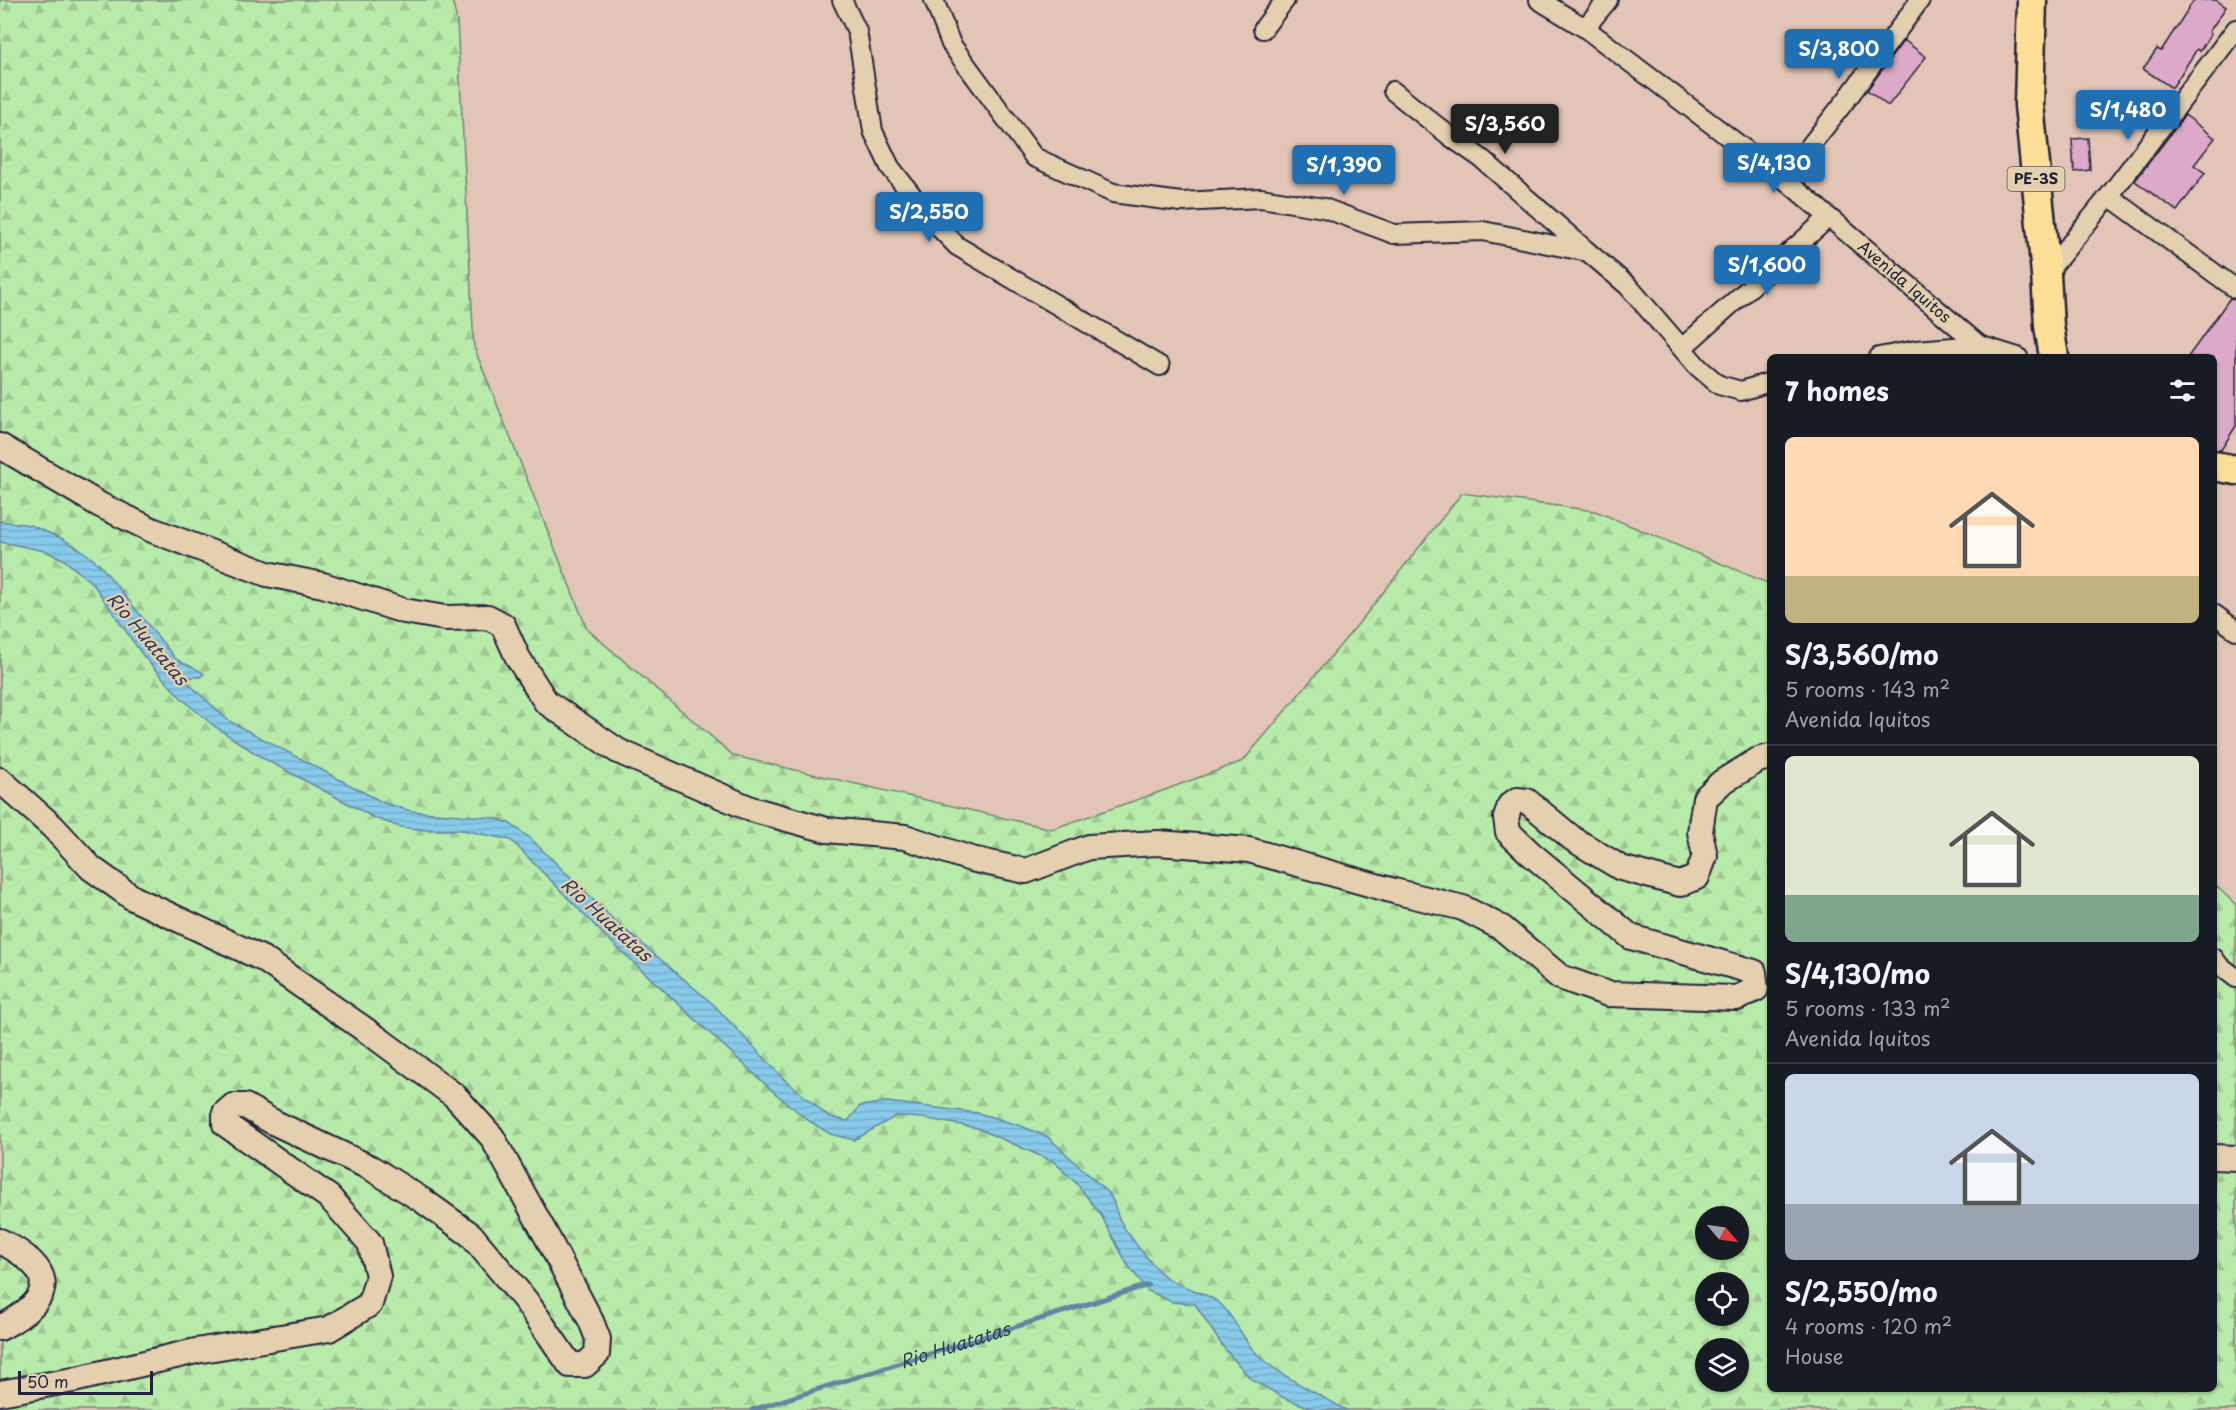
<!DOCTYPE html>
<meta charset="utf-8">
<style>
:root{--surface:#171b24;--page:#20242c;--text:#f1f3f6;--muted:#9ea1a6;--line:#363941;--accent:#1f6fb2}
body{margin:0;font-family:"Playpen Sans",sans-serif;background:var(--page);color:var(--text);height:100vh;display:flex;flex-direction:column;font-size:22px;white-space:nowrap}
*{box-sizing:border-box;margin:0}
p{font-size:20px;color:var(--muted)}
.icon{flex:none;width:33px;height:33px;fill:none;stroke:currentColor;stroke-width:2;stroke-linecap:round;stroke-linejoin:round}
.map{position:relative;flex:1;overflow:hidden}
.side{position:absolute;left:1767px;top:354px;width:450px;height:1038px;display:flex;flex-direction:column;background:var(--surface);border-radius:9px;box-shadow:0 2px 4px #0004}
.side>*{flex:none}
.needle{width:39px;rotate:119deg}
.tools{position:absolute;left:1695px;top:1206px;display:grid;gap:12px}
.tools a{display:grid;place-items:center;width:54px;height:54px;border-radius:50%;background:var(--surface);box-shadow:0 2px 4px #0004;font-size:30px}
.scale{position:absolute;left:18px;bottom:15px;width:135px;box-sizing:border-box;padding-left:6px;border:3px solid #22223b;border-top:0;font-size:16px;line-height:21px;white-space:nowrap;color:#22223b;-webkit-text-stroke:4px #e4d0ae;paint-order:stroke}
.price{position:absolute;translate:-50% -51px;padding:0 14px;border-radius:6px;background:var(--accent);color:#fff;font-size:20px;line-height:39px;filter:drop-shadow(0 2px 3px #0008)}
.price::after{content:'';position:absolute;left:50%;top:36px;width:18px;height:14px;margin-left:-9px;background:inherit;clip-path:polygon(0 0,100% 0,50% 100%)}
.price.current{background:#222;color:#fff}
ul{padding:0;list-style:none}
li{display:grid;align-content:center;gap:12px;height:318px;padding:0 18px}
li+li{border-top:2px solid var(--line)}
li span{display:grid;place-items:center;height:186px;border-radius:9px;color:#555}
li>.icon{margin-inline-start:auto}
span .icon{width:108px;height:108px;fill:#fffc;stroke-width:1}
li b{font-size:26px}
h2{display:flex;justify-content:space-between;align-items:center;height:72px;padding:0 18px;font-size:26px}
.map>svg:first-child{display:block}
.forest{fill:url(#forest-firs);stroke:#6d8672;stroke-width:1.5;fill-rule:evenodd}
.water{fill:url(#water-rules);stroke:#5f87a3;stroke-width:1.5}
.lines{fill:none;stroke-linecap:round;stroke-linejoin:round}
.stream{stroke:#5f87a3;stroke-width:5}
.building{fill:#dcaac8;stroke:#22223b;stroke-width:1.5}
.minor-casing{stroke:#22223b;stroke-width:22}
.secondary-casing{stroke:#22223b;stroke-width:28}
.trunk-casing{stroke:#22223b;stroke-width:33}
.minor{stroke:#e4d0ae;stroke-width:18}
.secondary{stroke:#e4d0ae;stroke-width:24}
.trunk{stroke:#fdde96;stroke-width:28}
.labels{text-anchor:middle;stroke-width:4.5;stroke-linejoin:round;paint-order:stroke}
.shield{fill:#e4d0ae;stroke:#5c565e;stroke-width:1.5}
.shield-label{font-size:15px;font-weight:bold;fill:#22223b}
.street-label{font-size:16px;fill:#22223b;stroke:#e4d0ae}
.water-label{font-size:18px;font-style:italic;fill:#313b55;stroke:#e4d0ae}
</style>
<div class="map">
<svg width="2236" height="1410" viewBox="0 0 2236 1410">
<defs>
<pattern id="forest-firs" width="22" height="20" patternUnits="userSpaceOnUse" patternTransform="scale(1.5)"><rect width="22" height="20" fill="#b8eaaa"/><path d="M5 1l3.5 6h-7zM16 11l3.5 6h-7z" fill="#9ec893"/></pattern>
<pattern id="water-rules" width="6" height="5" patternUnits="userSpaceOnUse" patternTransform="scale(1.5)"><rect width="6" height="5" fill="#88cae9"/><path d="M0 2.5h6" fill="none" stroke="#75adc9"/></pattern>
</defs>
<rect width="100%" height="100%" fill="#e2c5b6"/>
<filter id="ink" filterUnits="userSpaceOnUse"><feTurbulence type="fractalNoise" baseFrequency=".0167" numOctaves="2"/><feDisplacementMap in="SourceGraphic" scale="12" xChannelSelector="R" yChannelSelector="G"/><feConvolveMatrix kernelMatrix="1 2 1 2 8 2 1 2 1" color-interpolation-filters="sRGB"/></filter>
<g filter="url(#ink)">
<path class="forest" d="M0 0H452L457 21 474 347 587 629 734 756 1052 829 1154 794 1243 761 1359 623 1462 493 1595 511 1770 584V1389H2214V884L2236 905V1410H0ZM1706 1216H1738V1250H1706ZM1706 1282H1738V1316H1706ZM1706 1348H1738V1382H1706Z"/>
<path class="water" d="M0 521 30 525 61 538 80 549 100 565 175 658C184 665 197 667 204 674L200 677H190L188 683 229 721 384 803 411 811 495 818 509 823 530 838 614 920 713 1004 784 1079 829 1117 848 1121 860 1106 887 1102 978 1113 1021 1126 1048 1137 1109 1194C1116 1203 1115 1212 1121 1222 1128 1236 1149 1261 1161 1273 1177 1288 1200 1289 1218 1302 1230 1310 1242 1337 1253 1350 1278 1376 1315 1392 1346 1410H1316L1284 1398 1251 1379 1223 1347 1195 1304 1172 1302 1148 1291 1127 1264 1101 1215 1077 1184 1054 1162 977 1128 923 1118 896 1116 854 1140 830 1134 809 1121 777 1095 606 937 511 840 463 830H426L400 827 375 818 261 757 214 726 181 698 144 657 93 584 63 559 45 551 0 542Z"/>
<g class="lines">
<path class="stream" id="s1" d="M752 1410 1148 1285"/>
</g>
<path class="building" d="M2194 0H2216L2226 7 2209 32 2211 34 2200 51 2197 49 2172 88 2143 69 2157 49 2161 51Z
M1904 40 1926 57 1888 106 1867 90Z
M2185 115 2215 138 2194 165 2205 173 2177 211 2135 181Z
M2088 138 2090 170 2074 172 2072 139Z
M2230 298 2236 300V426L2221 450H2214V357H2188Z"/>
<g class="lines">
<defs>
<g id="minor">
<path d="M842 0 857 31 873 131 890 167 929 217 957 246 1160 366"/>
<path d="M934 0 951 44 1034 157 1113 193 1181 202 1261 198 1324 208 1394 234 1483 231 1588 252 1628 286 1698 367 1719 385 1741 391 1770 382"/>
<path id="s2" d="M1539 0 1585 28 1784 179 1979 345 2018 357"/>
<path d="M1585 28 1608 0"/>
<path d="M1263 29 1285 0"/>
<path d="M1393 91 1452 138 1482 159 1587 251"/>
<path d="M1784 179 1850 95 1920 0"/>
<path d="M2109 196 2236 289"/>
<path d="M2046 274 2109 196 2236 29"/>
<path d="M1682 348 1828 218"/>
<path d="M1879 357 1916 350 1979 345"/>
<path d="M2214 614 2236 630"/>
<path d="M2214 958 2218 964 2236 978"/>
</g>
<path id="secondary" d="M0 446 100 505 152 530 267 574 323 585 404 611 445 618 488 617 503 625 518 658 546 702 618 751 751 809 827 830 905 837 971 859 1026 871 1089 847 1158 843 1249 850 1394 891 1463 908 1502 928 1560 977 1608 994 1737 998 1756 989 1754 972 1631 937 1530 853 1508 832 1506 818 1510 805 1517 800 1527 801 1573 839 1621 868 1680 884 1697 877 1705 856 1700 832 1705 798 1722 782 1758 760 1770 757
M0 780 53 827 91 868 133 898 263 959 377 1038 455 1096 492 1137 547 1237 591 1321 598 1339 597 1354 585 1365H570L526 1301 471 1235 422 1200 371 1168 273 1122 245 1106H233L225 1113V1124L329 1197 370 1243 378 1276 370 1304 329 1329 196 1351 73 1380 0 1393
M2214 1157 2236 1158
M0 1241C57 1270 57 1298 0 1328"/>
<path id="trunk" d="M2032 0 2029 105 2046 274 2049 326 2054 357
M2214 466 2236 470"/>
</defs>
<use href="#minor" class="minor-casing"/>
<use href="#secondary" class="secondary-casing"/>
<use href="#trunk" class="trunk-casing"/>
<use href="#minor" class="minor"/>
<use href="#secondary" class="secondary"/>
<use href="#trunk" class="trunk"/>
</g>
</g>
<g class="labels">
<rect class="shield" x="2007.5" y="167" width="57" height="24" rx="4.5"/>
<g class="shield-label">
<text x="2036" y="184">PE-3S</text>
</g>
<g class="street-label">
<text dy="6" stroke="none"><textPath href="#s2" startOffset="462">Avenida Iquitos</textPath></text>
</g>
<g class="water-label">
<text transform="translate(147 639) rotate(50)" y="6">Rio Huatatas</text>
<text transform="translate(606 920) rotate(42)" y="6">Rio Huatatas</text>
<text dy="6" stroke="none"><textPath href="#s1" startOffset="213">Rio Huatatas</textPath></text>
</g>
</g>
</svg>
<div class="tools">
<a><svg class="needle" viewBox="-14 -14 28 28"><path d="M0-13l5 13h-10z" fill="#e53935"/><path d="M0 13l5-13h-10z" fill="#9ea1a6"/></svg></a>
<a><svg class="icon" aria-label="locate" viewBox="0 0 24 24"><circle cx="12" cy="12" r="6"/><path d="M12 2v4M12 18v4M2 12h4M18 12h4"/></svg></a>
<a><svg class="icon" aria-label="layers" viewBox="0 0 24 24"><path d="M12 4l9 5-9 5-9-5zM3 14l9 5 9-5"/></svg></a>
</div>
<div class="scale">50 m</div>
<b class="price" style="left:1839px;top:80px">S/3,800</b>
<b class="price" style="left:2128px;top:141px">S/1,480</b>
<b class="price current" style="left:1505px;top:155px">S/3,560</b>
<b class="price" style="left:1774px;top:194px">S/4,130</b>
<b class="price" style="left:1344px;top:196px">S/1,390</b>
<b class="price" style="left:929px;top:243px">S/2,550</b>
<b class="price" style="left:1767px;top:296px">S/1,600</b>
<section class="side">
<h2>7 homes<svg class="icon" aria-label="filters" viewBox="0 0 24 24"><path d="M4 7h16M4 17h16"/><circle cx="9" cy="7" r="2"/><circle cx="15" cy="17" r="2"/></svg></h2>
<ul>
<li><span style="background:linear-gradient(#ffd9b3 75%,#c2b280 0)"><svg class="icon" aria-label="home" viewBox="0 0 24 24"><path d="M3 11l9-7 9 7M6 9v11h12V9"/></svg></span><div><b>S/3,560/mo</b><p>5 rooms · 143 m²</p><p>Avenida Iquitos</p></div></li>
<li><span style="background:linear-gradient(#dfe7d0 75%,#7fa58c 0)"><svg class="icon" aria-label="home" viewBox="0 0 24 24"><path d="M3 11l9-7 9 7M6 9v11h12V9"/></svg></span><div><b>S/4,130/mo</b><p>5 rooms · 133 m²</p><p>Avenida Iquitos</p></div></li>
<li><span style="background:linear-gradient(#c9d6e8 70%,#9aa5b1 0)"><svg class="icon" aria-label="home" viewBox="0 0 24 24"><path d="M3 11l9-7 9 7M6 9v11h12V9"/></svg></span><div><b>S/2,550/mo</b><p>4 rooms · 120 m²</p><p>House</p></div></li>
</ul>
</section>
</div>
